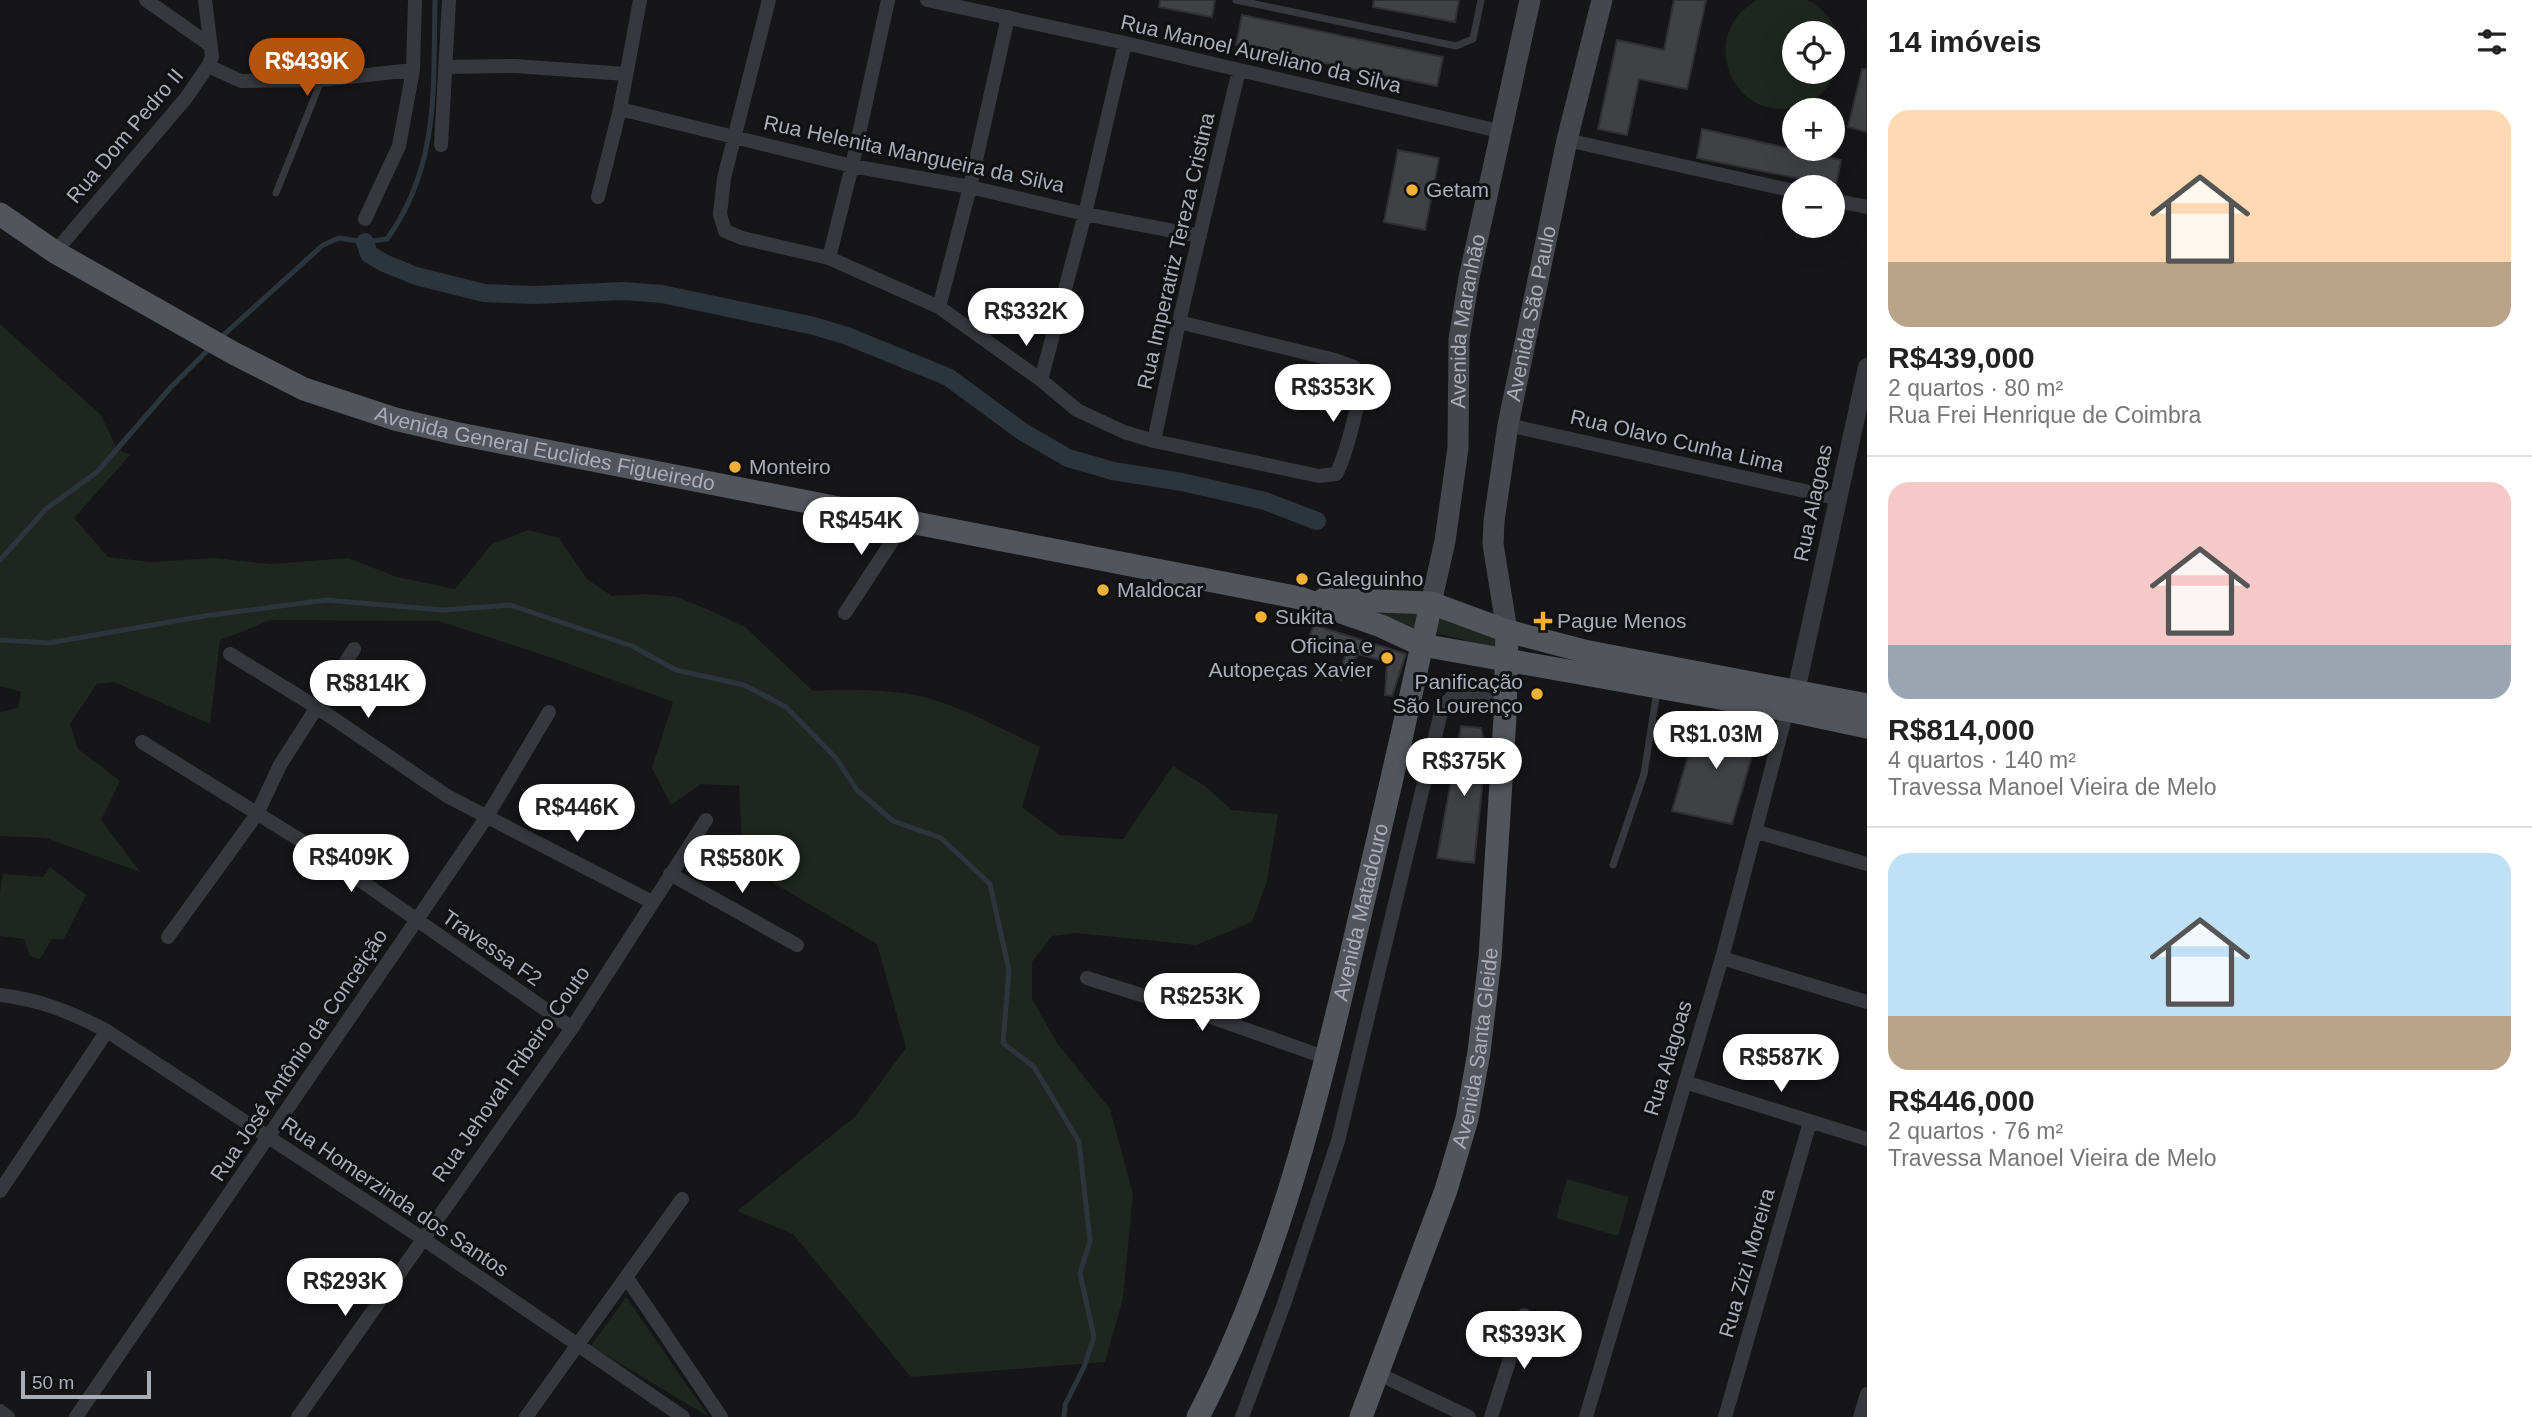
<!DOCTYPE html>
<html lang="pt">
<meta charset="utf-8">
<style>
:root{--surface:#fff;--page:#f2f2f2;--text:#222;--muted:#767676;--line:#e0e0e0;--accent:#b45309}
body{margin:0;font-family:Helvetica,sans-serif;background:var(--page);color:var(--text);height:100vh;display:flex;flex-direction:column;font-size:26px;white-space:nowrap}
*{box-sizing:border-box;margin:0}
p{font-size:23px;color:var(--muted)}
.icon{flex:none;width:38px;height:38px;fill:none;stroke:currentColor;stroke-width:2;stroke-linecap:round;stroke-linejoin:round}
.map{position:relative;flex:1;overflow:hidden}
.panel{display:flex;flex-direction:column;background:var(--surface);width:665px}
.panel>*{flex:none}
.buttons{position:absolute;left:1782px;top:21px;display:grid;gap:14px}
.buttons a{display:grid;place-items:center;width:63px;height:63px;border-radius:50%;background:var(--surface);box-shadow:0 7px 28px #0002;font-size:35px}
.scale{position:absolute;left:21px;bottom:18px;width:130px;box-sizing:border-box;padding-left:7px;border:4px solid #a8adb8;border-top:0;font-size:19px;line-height:24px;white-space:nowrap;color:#a8adb8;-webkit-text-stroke:5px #111113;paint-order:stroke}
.price{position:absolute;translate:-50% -60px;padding:0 16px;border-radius:24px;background:#fff;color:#222;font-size:23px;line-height:46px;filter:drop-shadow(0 2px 4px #0008)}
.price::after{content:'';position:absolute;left:50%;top:42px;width:21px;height:16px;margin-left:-10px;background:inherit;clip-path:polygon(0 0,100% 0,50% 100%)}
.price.on{background:var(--accent);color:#fff}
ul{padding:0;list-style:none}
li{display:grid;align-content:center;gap:14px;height:371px;padding:0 21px}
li+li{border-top:2px solid var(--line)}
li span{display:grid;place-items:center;height:217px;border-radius:21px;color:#555}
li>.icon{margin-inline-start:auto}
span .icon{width:126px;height:126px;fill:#fffc;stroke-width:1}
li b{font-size:30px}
h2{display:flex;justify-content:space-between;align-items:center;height:84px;padding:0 21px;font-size:30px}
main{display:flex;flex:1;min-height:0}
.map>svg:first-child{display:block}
.green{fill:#1e261f;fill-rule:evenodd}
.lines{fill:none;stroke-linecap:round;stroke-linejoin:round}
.stream{stroke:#2c353c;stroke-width:5}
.canal{stroke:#2c353c;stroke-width:18}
.building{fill:#404145;stroke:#303034;stroke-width:2}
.service{stroke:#37383d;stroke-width:7}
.minor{stroke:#37383d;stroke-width:14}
.tertiary{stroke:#37383d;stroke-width:18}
.secondary{stroke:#45474d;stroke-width:21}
.primary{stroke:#53555c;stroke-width:23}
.poi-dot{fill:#f2b134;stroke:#111113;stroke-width:2.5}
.labels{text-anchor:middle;stroke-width:6;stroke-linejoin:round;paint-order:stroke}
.street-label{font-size:21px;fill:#a8adb8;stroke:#111113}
.poi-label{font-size:21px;fill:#a8adb8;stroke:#111113;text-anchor:start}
</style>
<main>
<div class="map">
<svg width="1867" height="1417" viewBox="0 0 1867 1417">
<rect width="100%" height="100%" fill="#161618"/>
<path class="green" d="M1757 0C1773 0 1790 0 1806 0 1813 1 1818 6 1823 11 1843 30 1843 58 1831 80 1825 92 1816 100 1804 104 1736 131 1693 36 1757 0ZM1832 33V72H1794V33Z
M0 324 101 415 117 449 130 455 74 518 108 557 151 562 215 558 271 564 348 558 397 577 455 589 492 544 528 530 559 538 587 579 612 596 645 594 677 597 709 610 745 627 813 691C845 689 878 689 910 694 955 702 998 728 1040 747L1022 807 1059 835 1123 839 1173 766 1205 786 1232 810 1278 814 1267 881 1252 922 1196 945 1076 933 1052 936 1032 962V999L1057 1043 1110 1109 1133 1194 1123 1298 1105 1362 911 1377 793 1234 737 1211 855 1117 906 1048 877 944 743 865 739 786 701 784 671 805 652 768 673 702 561 661 439 621 271 620 220 640 210 724 114 682 97 684 70 724 78 749 120 781 101 820 140 872 46 838 0 836V712L18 708 21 692 0 686Z
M1330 602 1418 608 1412 637Z
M1435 614 1498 635 1496 648 1431 632Z
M50 867 86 895 64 939H52L40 959 30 956 24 939 0 936V893L3 874 43 877Z
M1567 1179 1629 1197 1618 1236 1556 1218Z
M626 1297 709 1417 591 1346Z"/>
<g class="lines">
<path class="stream" d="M219 339 323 245 339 238 365 242 387 239C440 166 433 86 435 0
M0 560 46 509 97 472 172 386 212 346
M0 640 49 643 204 616 326 600 443 610 510 605 632 646 676 670 744 685 786 707 836 758 857 790 893 821 941 838 990 884 1009 970 1003 1043 1034 1067 1079 1142 1090 1241 1080 1273 1094 1337 1084 1367 1065 1405 1064 1417"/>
<path class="canal" d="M365 242 369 254 384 263 416 276 484 293 535 295 624 291 662 294 814 326 847 336 948 377 1023 432 1068 458 1113 471 1182 482 1265 501 1317 521"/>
</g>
<path class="building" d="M1160 0H1215L1212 17 1159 7Z
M1374 0H1459L1455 22 1373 7Z
M1674 0H1706L1687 89 1639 79 1627 135 1598 129 1617 40 1664 50Z
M1242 15 1443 57 1437 86 1236 45Z
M1862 69H1867V132L1848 127Z
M1702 129 1841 160 1836 186 1697 158Z
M1398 150 1439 158 1425 230 1384 222Z
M1314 625 1406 654 1392 696 1385 695 1387 662 1358 654 1341 680 1338 678 1347 650 1309 637Z
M1699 719 1760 729 1732 824 1672 811Z
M1461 726 1481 728 1486 751 1474 863 1437 858Z"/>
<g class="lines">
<path class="service" d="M1236 0 1456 46 1473 39 1481 0
M276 193 321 81
M1613 865 1644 774 1657 691"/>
<path class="minor" d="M146 0 210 45
M769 0 724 178 720 214 725 231 742 238 829 258 939 307 1041 380 1077 410 1124 432 1154 441 1319 476 1336 474C1345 458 1361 399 1360 382 1360 376 1357 371 1354 367L1335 360 1179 322
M927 0 1125 43 1503 132
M208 66 241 81 321 80 413 70
M445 67 515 66 626 74
M620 109 852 166 970 187 1085 214 1200 236
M1567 140 1794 191
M441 145 449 0
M598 197 620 109 640 0
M1832 200 1867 207
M365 219 399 146 413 70 415 0
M55 252 186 98 208 66 212 57 205 0
M829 258 852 166 888 0
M939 307 970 187 1008 17
M1041 380 1085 214 1125 43
M1508 425 1836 498
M1154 441 1179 322 1239 70
M845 613 906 520
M230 654 318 708 447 796 652 902
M142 742 321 853 572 1028
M1757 832 1867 864
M670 874 797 945
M168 937 257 814 280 765 354 649
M1722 958 1867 1002
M1087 978 1205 1015 1327 1058
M0 995C41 1000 71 1012 107 1031L422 1238 683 1417
M1685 1082 1867 1139
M0 1191 107 1031
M627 1278 721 1417
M1379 1374 1469 1417
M0 1411 8 1417
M76 1417 416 921 486 818 549 712
M298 1417 572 1028 706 820
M526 1417 682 1199
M1242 1417 1284 1304 1338 1141 1442 708 1455 693H1469L1506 706
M1491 1417 1524 1315
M1586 1417 1722 958 1787 710
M1725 1417 1810 1122
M1860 1417 1867 1394"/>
<path class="tertiary" d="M1796 691 1867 367"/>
<g class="secondary">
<path id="s1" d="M1431 603 1445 541 1458 448 1459 339 1469 278 1530 0"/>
<path id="s2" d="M1507 631 1493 544 1494 521 1508 425 1567 140 1602 0"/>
</g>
<g class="primary">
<path id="s3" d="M0 214 55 252 235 354 304 389 395 419 454 433 1300 598 1381 626 1422 645 1787 710 1867 727"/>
<path d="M1324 599 1431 603 1507 631 1584 651 1867 705"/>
<path id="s4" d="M1198 1417C1278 1264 1318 1096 1357 929 1382 821 1408 712 1431 603"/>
<path id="s5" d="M1361 1417 1446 1190 1467 1119 1479 1052 1490 958 1505 717 1507 631"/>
</g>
</g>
<g class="poi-dot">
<circle cx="1412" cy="190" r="7"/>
<circle cx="735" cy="467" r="7"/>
<circle cx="1302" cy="579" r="7"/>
<circle cx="1103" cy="590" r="7"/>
<circle cx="1261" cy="617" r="7"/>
<path d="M1539.5 610.5h7v7h7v7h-7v7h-7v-7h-7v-7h7z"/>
<circle cx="1387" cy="658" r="7"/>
<circle cx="1537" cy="694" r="7"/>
</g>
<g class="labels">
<g class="street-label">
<text transform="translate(1261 54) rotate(13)" y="7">Rua Manoel Aureliano da Silva</text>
<text transform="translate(125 136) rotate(-50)" y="7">Rua Dom Pedro II</text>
<text transform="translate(914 154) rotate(12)" y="7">Rua Helenita Mangueira da Silva</text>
<text transform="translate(1176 251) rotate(-77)" y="7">Rua Imperatriz Tereza Cristina</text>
<text dy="7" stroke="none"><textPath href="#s2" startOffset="322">Avenida São Paulo</textPath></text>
<text dy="7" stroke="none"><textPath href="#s1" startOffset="285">Avenida Maranhão</textPath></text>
<text transform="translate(1677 441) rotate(13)" y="7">Rua Olavo Cunha Lima</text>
<text dy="7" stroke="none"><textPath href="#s3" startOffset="600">Avenida General Euclides Figueiredo</textPath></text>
<text transform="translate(1813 503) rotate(-78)" y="7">Rua Alagoas</text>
<text dy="7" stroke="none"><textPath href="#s4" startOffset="532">Avenida Matadouro</textPath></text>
<text transform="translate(492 948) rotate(35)" y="7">Travessa F2</text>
<text dy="7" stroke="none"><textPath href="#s5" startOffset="388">Avenida Santa Gleide</textPath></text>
<text transform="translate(299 1055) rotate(-56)" y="7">Rua José Antônio da Conceição</text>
<text transform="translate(1668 1058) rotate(-73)" y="7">Rua Alagoas</text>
<text transform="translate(511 1074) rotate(-55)" y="7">Rua Jehovah Ribeiro Couto</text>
<text transform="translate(395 1197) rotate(34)" y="7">Rua Homerzinda dos Santos</text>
<text transform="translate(1747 1263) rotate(-74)" y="7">Rua Zizi Moreira</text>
</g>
<g class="poi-label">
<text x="1426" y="197">Getam</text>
<text x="749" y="474">Monteiro</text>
<text x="1316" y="586">Galeguinho</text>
<text x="1117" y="597">Maldocar</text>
<text x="1275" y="624">Sukita</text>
<text x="1557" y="628">Pague Menos</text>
<text x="1373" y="653" text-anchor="end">Oficina e<tspan x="1373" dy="24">Autopeças Xavier</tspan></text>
<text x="1523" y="689" text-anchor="end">Panificação<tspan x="1523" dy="24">São Lourenço</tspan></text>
</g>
</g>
</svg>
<div class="buttons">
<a><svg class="icon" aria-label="locate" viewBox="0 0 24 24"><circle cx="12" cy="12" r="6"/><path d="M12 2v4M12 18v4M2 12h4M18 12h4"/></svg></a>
<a>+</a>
<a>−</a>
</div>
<div class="scale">50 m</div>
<b class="price on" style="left:307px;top:98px">R$439K</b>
<b class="price" style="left:1026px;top:348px">R$332K</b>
<b class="price" style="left:1333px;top:424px">R$353K</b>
<b class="price" style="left:861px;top:557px">R$454K</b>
<b class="price" style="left:368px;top:720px">R$814K</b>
<b class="price" style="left:1716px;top:771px">R$1.03M</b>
<b class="price" style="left:1464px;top:798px">R$375K</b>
<b class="price" style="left:577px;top:844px">R$446K</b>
<b class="price" style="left:351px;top:894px">R$409K</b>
<b class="price" style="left:742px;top:895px">R$580K</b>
<b class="price" style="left:1202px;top:1033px">R$253K</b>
<b class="price" style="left:1781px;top:1094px">R$587K</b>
<b class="price" style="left:345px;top:1318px">R$293K</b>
<b class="price" style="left:1524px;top:1371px">R$393K</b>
</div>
<section class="panel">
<h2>14 imóveis<svg class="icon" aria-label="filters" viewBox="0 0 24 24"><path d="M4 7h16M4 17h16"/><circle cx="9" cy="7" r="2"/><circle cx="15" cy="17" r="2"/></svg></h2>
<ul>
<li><span style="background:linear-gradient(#ffd9b3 70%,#b9a48a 0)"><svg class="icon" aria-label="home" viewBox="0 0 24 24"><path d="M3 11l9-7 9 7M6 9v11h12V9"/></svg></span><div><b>R$439,000</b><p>2 quartos · 80 m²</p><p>Rua Frei Henrique de Coimbra</p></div></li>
<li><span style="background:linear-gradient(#f6c9c9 75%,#9aa5b1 0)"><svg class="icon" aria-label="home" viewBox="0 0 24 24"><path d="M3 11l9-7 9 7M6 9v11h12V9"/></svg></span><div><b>R$814,000</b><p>4 quartos · 140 m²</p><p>Travessa Manoel Vieira de Melo</p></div></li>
<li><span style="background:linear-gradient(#bfe0f5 75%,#b9a48a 0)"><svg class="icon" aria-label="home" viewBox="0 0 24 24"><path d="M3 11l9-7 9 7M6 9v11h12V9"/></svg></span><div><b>R$446,000</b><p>2 quartos · 76 m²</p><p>Travessa Manoel Vieira de Melo</p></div></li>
</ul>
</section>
</main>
